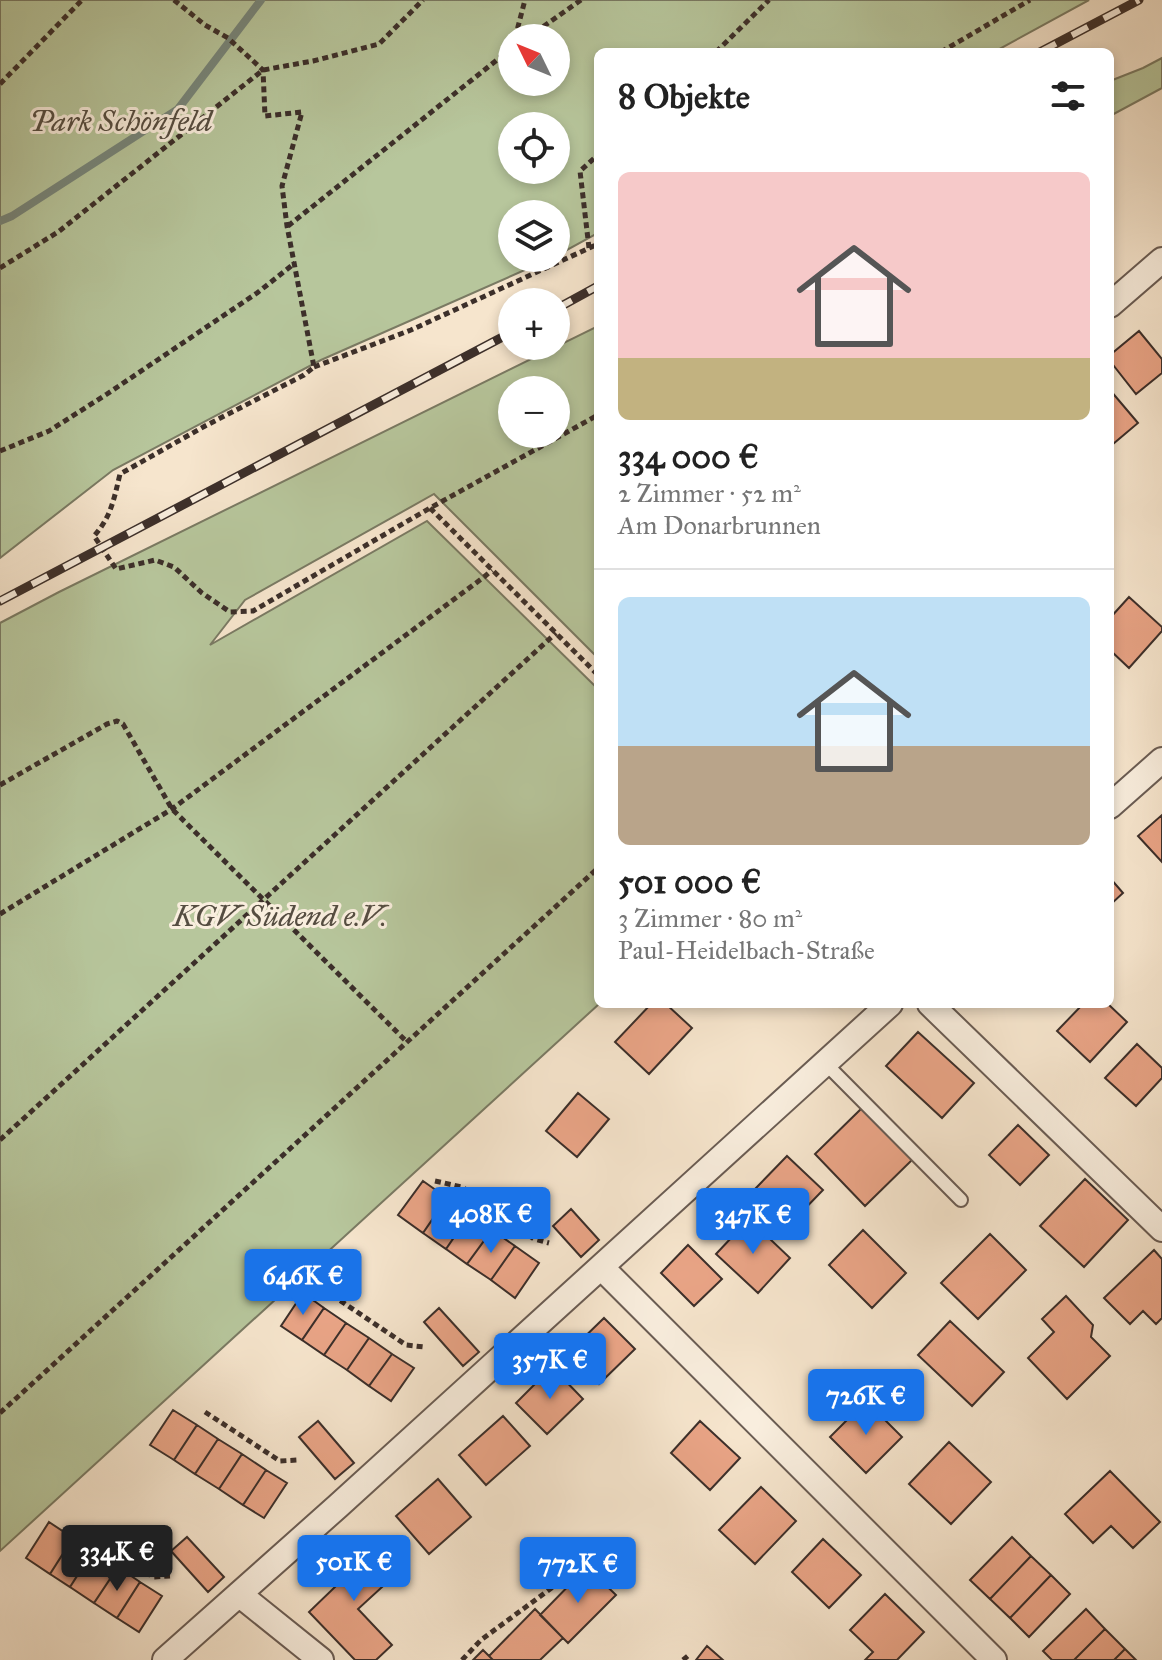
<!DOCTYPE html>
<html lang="de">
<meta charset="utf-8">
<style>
:root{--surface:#fff;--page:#f6f6f6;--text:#222;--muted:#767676;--line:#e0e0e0;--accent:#1a73e8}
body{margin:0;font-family:"IM FELL Great Primer",serif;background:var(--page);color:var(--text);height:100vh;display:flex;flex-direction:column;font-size:30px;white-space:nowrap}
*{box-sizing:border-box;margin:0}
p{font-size:26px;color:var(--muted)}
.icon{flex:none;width:44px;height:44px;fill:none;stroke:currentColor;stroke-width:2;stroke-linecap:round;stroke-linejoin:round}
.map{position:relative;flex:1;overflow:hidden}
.sheet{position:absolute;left:594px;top:48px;width:520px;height:960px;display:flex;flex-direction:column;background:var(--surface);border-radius:12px;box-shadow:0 4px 12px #0003}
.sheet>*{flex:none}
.needle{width:52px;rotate:313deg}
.buttons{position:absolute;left:498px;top:24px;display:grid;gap:16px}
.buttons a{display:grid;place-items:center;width:72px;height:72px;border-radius:50%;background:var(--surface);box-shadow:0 4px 12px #0003;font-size:40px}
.price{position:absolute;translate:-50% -68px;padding:0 18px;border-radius:8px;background:var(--accent);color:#fff;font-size:26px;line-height:52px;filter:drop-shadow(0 2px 4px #0008)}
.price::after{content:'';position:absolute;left:50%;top:48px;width:24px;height:18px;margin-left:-12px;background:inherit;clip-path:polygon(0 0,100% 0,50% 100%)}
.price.current{background:#222;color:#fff}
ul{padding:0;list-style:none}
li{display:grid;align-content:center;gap:16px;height:424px;padding:0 24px}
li+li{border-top:2px solid var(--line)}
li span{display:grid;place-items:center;height:248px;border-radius:12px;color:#555}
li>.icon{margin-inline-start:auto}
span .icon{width:144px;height:144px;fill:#fffc;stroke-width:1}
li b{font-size:34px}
h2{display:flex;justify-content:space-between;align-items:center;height:96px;padding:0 24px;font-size:34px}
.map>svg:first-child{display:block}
.green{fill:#b7c69c;stroke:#7a7a63;stroke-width:2;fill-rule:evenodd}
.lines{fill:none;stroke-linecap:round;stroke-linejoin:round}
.stream{stroke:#77867b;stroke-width:8}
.building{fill:#e9a486;stroke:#3c2f2a;stroke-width:2}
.lane-casing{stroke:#6a5c53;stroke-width:16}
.street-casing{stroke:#6a5c53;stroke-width:28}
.path{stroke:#3c2f2a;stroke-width:5;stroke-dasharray:6 4;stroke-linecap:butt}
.lane{stroke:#f9eede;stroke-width:12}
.street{stroke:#f9eede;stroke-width:24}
.rail-casing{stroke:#3c2f2a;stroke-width:9}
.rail{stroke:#f9eede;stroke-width:6;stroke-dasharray:18;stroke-linecap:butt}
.labels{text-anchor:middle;stroke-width:6;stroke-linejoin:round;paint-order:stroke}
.park-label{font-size:30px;font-style:italic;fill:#554d41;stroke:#f9eede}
</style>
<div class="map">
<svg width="1162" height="1660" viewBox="0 0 1162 1660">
<rect width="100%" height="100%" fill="#f6e5cd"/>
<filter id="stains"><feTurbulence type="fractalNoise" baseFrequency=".0025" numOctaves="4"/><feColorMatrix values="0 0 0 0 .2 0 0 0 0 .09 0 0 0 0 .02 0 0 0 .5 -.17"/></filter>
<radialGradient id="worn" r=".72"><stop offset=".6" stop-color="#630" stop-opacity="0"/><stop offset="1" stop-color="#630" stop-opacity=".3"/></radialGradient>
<path class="green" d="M0 0H1089L994 52H598V233L556 256V214H512V258H552L321 360 113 470 0 558ZM512 38H556V82H512ZM556 126V170H512V126Z
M1162 58V88L1110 116V81L1143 68Z
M598 326V658L434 494 245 600 210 645 427 521 598 689 599 1004 0 1551V623L59 592ZM512 390H556V434H512Z"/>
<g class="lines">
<path class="stream" d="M0 221 12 216 178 109 261 0"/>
</g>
<path class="building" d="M1139 331 1162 359V373L1136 394 1110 361V355Z
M1110 390 1138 423 1113 444 1110 440Z
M1129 597 1162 627V631L1129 668 1110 650V618Z
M1162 815V862L1138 836Z
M1110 878 1123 893 1110 905Z
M651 1004H666L692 1028 649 1074 615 1042Z
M1083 1004H1108L1127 1022 1090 1062 1057 1031Z
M918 1032 974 1083 942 1118 886 1066Z
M1137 1044 1162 1068V1078L1136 1106 1105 1078Z
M578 1093 609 1119 577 1157 546 1131Z
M863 1107 914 1158 865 1206 815 1154Z
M1018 1125 1049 1155 1020 1185 989 1155Z
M787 1156 823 1190 791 1223 755 1189Z
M1085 1179 1128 1220 1084 1267 1040 1226Z
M423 1181 447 1198 423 1233 398 1215Z
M447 1198 470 1214 446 1249 423 1233Z
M571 1209 599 1240 581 1257 553 1226Z
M470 1214 492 1230 467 1264 446 1249Z
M749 1219 790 1258 758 1293 716 1254Z
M492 1230 515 1246 491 1280 467 1264Z
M863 1230 906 1273 872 1308 829 1265Z
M990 1234 1026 1270 978 1319 941 1283Z
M688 1245 722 1279 694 1306 661 1273Z
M515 1246 539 1263 515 1298 491 1280Z
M1154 1250 1162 1259V1318L1156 1324 1143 1311 1130 1324 1104 1298Z
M303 1293 324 1308 302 1340 281 1326Z
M1066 1296 1093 1325 1091 1337 1110 1356 1067 1399 1028 1358 1054 1332 1042 1319Z
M324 1308 346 1323 324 1355 302 1340Z
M439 1308 479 1352 463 1366 424 1322Z
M604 1318 635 1349 599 1384 568 1353Z
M950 1321 1004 1372 972 1406 918 1355Z
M346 1323 369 1338 347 1370 324 1355Z
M369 1338 392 1354 369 1386 347 1370Z
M392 1354 414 1368 391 1401 369 1386Z
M552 1367 583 1399 547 1434 516 1403Z
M866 1401 902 1437 866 1473 830 1437Z
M173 1410 197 1425 174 1460 150 1445Z
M503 1416 530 1446 486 1485 459 1455Z
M318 1421 354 1463 335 1479 299 1437Z
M700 1421 740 1458 710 1490 671 1453Z
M197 1425 218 1439 195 1474 174 1460Z
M218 1439 242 1454 219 1489 195 1474Z
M949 1442 991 1482 951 1524 909 1484Z
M242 1454 266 1470 243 1505 219 1489Z
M266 1470 287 1483 264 1518 243 1505Z
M1110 1471 1160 1522 1133 1548 1111 1526 1093 1543 1065 1514Z
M438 1479 471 1517 429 1554 396 1516Z
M761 1487 796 1521 755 1564 719 1530Z
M49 1522 73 1538 50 1574 26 1558Z
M187 1537 224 1577 208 1592 171 1551Z
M1012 1537 1031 1556 990 1599 970 1580Z
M73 1538 93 1551 70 1587 50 1574Z
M823 1539 861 1575 829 1608 792 1572Z
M359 1540 393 1577 358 1609 392 1645 376 1660H355L309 1612 336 1586 323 1573Z
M93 1551 118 1567 94 1603 70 1587Z
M1031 1556 1051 1575 1010 1618 990 1599Z
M118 1567 140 1582 117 1618 94 1603Z
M587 1567 616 1595 568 1643 540 1615Z
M1051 1575 1070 1594 1029 1637 1010 1618Z
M140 1582 162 1596 139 1632 117 1618Z
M885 1594 924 1632 897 1660H865L873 1652 850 1630Z
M535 1609 563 1638 540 1660H493L489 1656Z
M1086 1609 1105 1629 1074 1660H1052L1043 1651Z
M1105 1629 1125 1649 1114 1660H1074Z
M707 1646 723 1660H696Z
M1125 1649 1136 1660H1114Z
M483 1650 493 1660H473Z"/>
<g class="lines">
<defs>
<path id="lane" d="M825 1063 961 1200"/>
<path id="street" d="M1110 305 1162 260
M1110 806 1162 760
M930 1004 1162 1229
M601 1267 994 1660
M240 1595 321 1660
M165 1660 338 1506 890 1004"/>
</defs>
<use href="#lane" class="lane-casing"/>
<use href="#street" class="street-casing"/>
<path class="path" d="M174 0 205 25 228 38 263 70 265 116 302 112 282 186 287 226 314 367 304 375 205 426 120 474C114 499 111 517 94 536L116 569 155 560 174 567 202 593 230 612 253 611 430 508 598 415
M515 38 525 0
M527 38 581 0
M716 52 769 0
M941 52 1030 0
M0 84 82 0
M288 226 512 48
M589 248 580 171 598 155
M0 268 58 232 263 70 313 61 379 44 423 0
M314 367 411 330 598 244
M0 451 49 431 107 394 257 293 295 263
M430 508 598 675
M0 785 107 724 117 721 123 724 172 809 407 1042
M0 914 172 809 484 577 492 570
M0 1140 556 633
M435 1181 462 1187 534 1239 549 1243
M332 1295 406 1345 424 1347
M205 1412 280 1461 297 1460
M0 1413 598 868
M79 1528 153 1577 170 1576
M462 1660 481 1640 561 1581
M683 1660 689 1655"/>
<use href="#lane" class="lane"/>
<use href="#street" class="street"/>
<defs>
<path id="rail" d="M1040 52 1139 0
M556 309 598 286
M0 601 512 332"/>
</defs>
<use href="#rail" class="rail-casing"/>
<use href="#rail" class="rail"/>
</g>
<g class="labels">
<g class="park-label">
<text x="121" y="131">Park Schönfeld</text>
<text x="280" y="926">KGV Südend e.V.</text>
</g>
</g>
<rect width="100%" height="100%" filter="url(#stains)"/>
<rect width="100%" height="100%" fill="url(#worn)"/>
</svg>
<div class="buttons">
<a><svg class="needle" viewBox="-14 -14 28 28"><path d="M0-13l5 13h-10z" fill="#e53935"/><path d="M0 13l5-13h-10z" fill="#767676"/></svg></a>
<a><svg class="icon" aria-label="locate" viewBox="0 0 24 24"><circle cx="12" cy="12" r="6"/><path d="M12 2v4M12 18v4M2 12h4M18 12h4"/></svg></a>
<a><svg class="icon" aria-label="layers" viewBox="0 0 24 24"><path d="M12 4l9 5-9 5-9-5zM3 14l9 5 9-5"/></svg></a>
<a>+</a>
<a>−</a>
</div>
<b class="price" style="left:491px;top:1255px">408K €</b>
<b class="price" style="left:753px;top:1256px">347K €</b>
<b class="price" style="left:303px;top:1317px">646K €</b>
<b class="price" style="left:550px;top:1401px">357K €</b>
<b class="price" style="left:866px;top:1437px">726K €</b>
<b class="price current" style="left:117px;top:1593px">334K €</b>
<b class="price" style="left:354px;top:1603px">501K €</b>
<b class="price" style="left:578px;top:1605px">772K €</b>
<section class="sheet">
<h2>8 Objekte<svg class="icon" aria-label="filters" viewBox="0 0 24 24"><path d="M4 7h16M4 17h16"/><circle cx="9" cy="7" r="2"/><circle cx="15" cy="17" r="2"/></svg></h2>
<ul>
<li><span style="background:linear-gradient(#f6c9c9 75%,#c2b280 0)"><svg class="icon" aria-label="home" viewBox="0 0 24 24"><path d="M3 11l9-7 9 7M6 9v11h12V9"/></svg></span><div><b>334 000 €</b><p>2 Zimmer · 52 m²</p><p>Am Donarbrunnen</p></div></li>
<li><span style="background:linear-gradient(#bfe0f5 60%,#b9a48a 0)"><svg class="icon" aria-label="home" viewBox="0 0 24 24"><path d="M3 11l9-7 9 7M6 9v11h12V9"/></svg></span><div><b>501 000 €</b><p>3 Zimmer · 80 m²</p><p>Paul-Heidelbach-Straße</p></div></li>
</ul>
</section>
</div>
